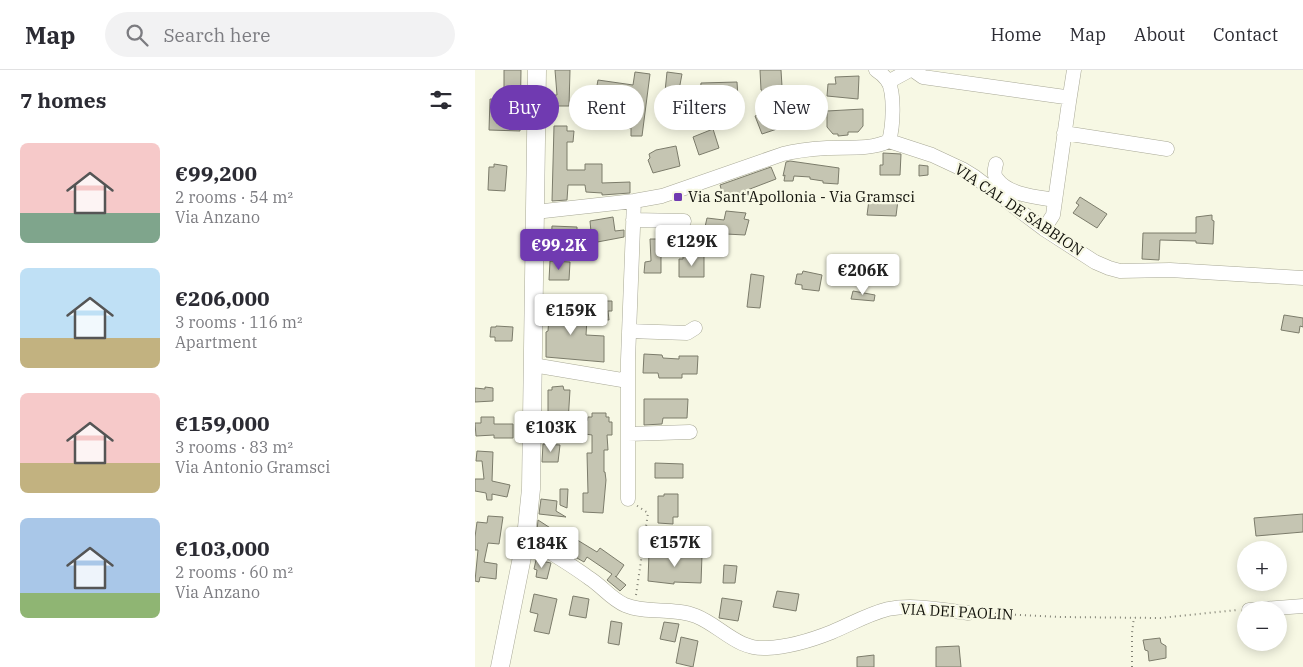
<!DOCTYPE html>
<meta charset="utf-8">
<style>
:root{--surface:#fff;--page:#f2f2f3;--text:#2b2b33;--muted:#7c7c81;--line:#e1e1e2;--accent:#703ab1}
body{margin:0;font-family:"IBM Plex Serif",serif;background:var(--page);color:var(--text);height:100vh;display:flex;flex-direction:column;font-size:19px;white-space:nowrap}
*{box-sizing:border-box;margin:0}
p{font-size:16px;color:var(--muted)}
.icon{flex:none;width:28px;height:28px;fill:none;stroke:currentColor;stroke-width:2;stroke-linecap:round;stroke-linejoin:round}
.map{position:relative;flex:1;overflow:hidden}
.details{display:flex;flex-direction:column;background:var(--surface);width:475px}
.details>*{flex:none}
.guide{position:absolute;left:15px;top:15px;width:475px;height:45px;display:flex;gap:10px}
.buttons{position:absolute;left:762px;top:471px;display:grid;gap:10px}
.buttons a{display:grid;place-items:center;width:50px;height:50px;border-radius:50%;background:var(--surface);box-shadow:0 2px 12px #0003;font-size:25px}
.price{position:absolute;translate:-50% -42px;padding:0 11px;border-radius:5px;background:#fff;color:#222;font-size:16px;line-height:32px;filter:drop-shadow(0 1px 2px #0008)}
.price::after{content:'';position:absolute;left:50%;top:30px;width:15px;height:11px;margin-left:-8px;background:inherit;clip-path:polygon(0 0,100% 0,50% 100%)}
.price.selected{background:var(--accent);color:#fff}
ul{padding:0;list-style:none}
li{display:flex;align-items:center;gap:15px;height:125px;padding:0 20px}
li span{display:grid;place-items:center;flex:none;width:140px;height:100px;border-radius:8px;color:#555}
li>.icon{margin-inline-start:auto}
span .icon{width:60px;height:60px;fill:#fffc;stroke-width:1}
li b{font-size:21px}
h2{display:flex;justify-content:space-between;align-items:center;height:60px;padding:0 20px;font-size:21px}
.pill{padding:0 18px;border-radius:22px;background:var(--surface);box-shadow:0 2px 12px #0003;font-size:18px;line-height:45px}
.pill.selected{background:var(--accent);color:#fff}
header{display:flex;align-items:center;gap:30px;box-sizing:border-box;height:70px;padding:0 25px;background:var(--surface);border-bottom:1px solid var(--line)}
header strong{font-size:24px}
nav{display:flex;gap:28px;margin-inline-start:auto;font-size:18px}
.search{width:350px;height:45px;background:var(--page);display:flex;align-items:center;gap:12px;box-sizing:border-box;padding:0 18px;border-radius:28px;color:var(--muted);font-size:19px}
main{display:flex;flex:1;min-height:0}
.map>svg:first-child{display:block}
.building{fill:#c5c5b2;stroke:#7c7c6b}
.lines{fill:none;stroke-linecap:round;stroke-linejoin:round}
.minor-casing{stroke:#a8a896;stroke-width:15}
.major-casing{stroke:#a8a896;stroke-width:19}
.path{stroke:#818174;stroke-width:2;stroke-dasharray:1 4;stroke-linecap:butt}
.minor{stroke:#fff;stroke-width:14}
.major{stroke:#fff;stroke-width:18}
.poi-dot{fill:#703ab1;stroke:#f7f8e4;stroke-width:2}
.labels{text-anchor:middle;stroke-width:4.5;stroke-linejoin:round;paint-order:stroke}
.poi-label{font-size:15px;fill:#12120b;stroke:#f7f8e4;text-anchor:start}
.street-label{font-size:15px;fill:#12120b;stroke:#f7f8e4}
</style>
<header>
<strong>Map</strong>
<div class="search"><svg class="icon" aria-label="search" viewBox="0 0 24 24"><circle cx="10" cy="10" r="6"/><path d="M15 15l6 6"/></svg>Search here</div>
<nav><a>Home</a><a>Map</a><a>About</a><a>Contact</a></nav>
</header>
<main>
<section class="details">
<h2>7 homes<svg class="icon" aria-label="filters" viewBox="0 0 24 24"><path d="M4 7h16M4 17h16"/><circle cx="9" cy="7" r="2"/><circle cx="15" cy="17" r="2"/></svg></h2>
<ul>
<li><span style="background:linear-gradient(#f6c9c9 70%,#7fa58c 0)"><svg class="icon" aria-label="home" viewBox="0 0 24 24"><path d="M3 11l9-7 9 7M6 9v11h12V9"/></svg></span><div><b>€99,200</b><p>2 rooms · 54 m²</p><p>Via Anzano</p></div></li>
<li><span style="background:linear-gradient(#bfe0f5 70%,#c2b280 0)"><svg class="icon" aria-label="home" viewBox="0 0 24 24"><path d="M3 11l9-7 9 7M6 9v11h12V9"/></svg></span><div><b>€206,000</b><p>3 rooms · 116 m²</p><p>Apartment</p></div></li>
<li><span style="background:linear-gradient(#f6c9c9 70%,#c2b280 0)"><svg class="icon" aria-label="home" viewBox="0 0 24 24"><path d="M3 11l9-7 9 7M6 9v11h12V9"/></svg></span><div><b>€159,000</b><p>3 rooms · 83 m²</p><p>Via Antonio Gramsci</p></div></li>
<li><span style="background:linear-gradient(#a9c7e8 75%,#8fb573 0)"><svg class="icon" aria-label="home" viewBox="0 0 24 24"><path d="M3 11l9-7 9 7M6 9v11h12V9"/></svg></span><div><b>€103,000</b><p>2 rooms · 60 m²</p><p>Via Anzano</p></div></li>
</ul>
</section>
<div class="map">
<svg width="828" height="597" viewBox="0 0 828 597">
<rect width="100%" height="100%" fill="#f7f8e4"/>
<path class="building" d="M29 0H46L45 61 14 60 15 29 29 30Z
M80 0H95L94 36H79V25H82Z
M285 0H306L308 33 301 34 308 57 287 64 280 46 288 43 287 20H286Z
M160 2 175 4 167 66H156V58H154L156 33 138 29 136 40 118 37 123 10 158 15Z
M192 2 207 4 204 20H207L204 53 187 51Z
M384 6 383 29 352 26 353 14H361L360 7Z
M262 12 263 27H260V34L245 35V31L227 32 226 25 225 24 226 13Z
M388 39V56L383 62H373V65L363 66V64H358L352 57V41Z
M79 56H92V61H99L98 72H92V100H110V94H127V113L155 112V123L127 125V123L111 122 110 115H93L92 130 77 131Z
M238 59 244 78 224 85 218 67Z
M201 76 205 96 178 103 173 90 175 88 174 84 181 80Z
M408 83 426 84 425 105H405V95H408Z
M315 91 364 98 363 114 348 113V111L335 109V107L319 106 318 111H309L310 105 308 106 311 92Z
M19 94 32 96 30 121 13 120 14 97H19Z
M444 95 453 96V105L444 106Z
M296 97 301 109 249 129 245 115Z
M605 127 632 144 622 158 598 143 604 135 601 133Z
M394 130H423L421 146 392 145Z
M251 141 271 143 269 149 274 150 270 165 251 164 249 169 228 166 232 148 249 150Z
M737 145V150L739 151 738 174 721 173V171L685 170 684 190 667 189 668 163H721V147Z
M138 147 140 161 149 160V167L117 173 115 151Z
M77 156 102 157V178H92V175L76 176Z
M175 169H191V181H186V203H169L170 192 176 191Z
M208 186H229V207H204V189H208Z
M75 191 95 192 94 210H74Z
M328 201 347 205 344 221 327 219V215L320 214 322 204H327Z
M276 204 289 206 285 238 272 237Z
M378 221 400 225 399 231 376 229Z
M72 229H94L93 248 112 249 111 265 129 266V292L71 287V262L73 261 74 247H72Z
M113 231H137V241H133L134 250H112Z
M809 245 828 248V257L825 256 824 263 806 260Z
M21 256 38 257 37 271H20V267H15L16 257H21Z
M169 284 187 285 188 288 204 289V286H223L222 304H207V308H184L183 303H168Z
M88 316 89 320H95L93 352 73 353V320H77V317Z
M10 317 18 318V331L0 332V318L10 319Z
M169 329H213L212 348H188L187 354 169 355Z
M117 343H131V347H134V352H137V365H132L133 380H129V402H130L131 410 128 443 108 442V423H113L112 383H117V365L110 364V350L112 351 113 347H117Z
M6 347H19V354H38V368H19V365L1 366 0 353H6Z
M68 374 85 375 83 392H67Z
M2 381 18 382 17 411 35 415 32 427 17 424V430H12L11 423 0 421V409H9L7 391H1Z
M180 393 208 394V408H180Z
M85 419H93L92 438 85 435Z
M189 424H203V447H198V454L183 453V426H189Z
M66 429 82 431 81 441 91 447 64 444Z
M828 444V462L781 466 779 448Z
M13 446 28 447 24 474 13 473 9 492 22 494 21 509 5 507 4 512 0 511 3 480H0V467L2 452 12 453Z
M63 450 97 472 99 468 122 482 125 478 149 495 141 507 140 506 151 515 145 521 132 510 137 504 112 487 109 492 81 476 62 461Z
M174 482H195V484L227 485 226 513 199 512V514L173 511Z
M61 490 76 493 72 509 61 507 62 500 59 499Z
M249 495 262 496 260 513H248Z
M302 521 324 524 321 541 298 537Z
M59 524 82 529 74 564 59 561 63 544 55 542Z
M98 526 114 529 111 548 94 545Z
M247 528 267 531 263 551 244 548Z
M136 551 147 553 144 575 133 573Z
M189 552 204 554 200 572 185 569Z
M206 567 223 571 218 597 201 593Z
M685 568 686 573 691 576V588L674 591 673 581 670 580 668 570Z
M484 576 486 597H461V577Z
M399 585V597H382V587Z"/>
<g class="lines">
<defs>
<path id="minor" d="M438 0 448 7 590 27 594 32 578 145 569 159
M413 12 435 0
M594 32 599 0
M589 63 692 79
M414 71 457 85 487 99 500 107 569 159 620 192 634 198 645 201 695 200 828 208
M521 94C520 98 518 105 522 109 533 125 562 127 580 130
M60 142 159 131 187 126 308 84C323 80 337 79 352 78 373 77 395 80 414 71 418 57 420 24 413 11 410 7 406 3 401 0
M158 150 209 151
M154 261 212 263 220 258
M58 295 147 310 153 305
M153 364 215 362
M153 429V290L159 131
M51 467C72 481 94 493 114 508 127 516 136 529 150 535 171 544 199 537 221 546 246 556 262 580 292 578 314 577 337 570 357 562 376 554 393 544 413 539 439 534 467 540 493 543
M774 540 828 536"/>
<path id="major" d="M25 597 51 467 56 419 62 0"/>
</defs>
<use href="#minor" class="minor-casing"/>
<use href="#major" class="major-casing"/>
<path class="path" d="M161 525 173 443 161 435
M505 543 586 547 685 548 762 540
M657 597V563L659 547"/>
<use href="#minor" class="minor"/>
<use href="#major" class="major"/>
</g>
<rect class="poi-dot" x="198" y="122" width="10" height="10" rx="2.5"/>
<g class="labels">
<g class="poi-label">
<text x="213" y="132">Via Sant'Apollonia - Via Gramsci</text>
</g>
<g class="street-label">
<text transform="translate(544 140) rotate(34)" y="5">VIA CAL DE SABBION</text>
<text transform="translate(482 542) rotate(3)" y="5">VIA DEI PAOLIN</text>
</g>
</g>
</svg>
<div class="buttons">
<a>+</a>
<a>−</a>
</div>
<b class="price" style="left:217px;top:197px">€129K</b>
<b class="price selected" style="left:84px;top:201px">€99.2K</b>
<b class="price" style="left:388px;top:226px">€206K</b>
<b class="price" style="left:96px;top:266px">€159K</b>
<b class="price" style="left:76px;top:383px">€103K</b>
<b class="price" style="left:200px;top:498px">€157K</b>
<b class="price" style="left:67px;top:499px">€184K</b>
<div class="guide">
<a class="pill selected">Buy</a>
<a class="pill">Rent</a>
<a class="pill">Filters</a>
<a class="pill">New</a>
</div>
</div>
</main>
